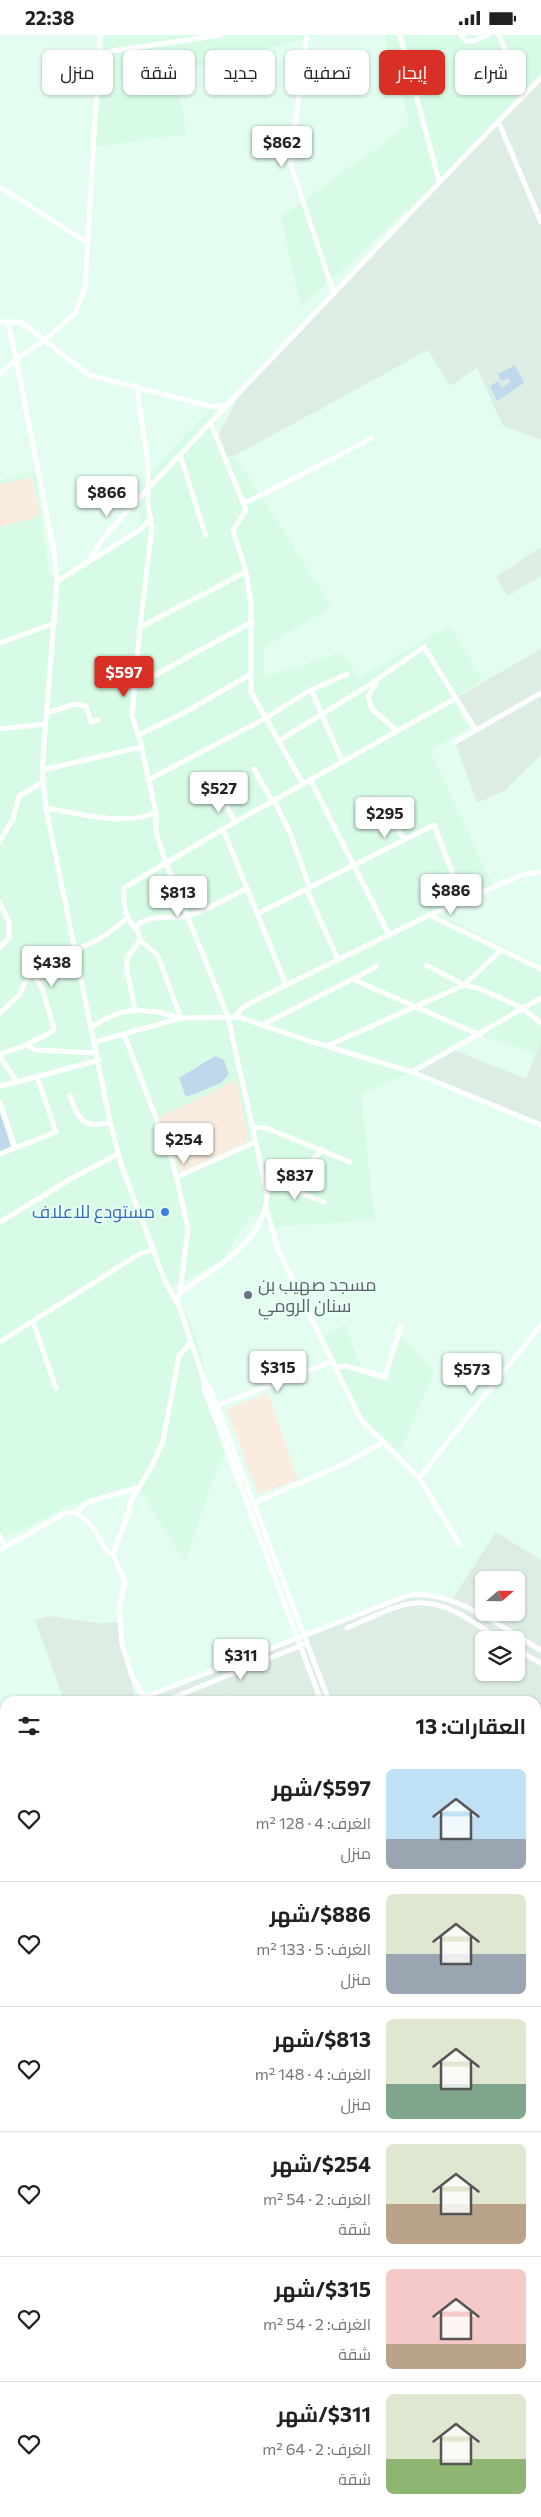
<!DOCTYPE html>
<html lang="ar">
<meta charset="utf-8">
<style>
:root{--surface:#fff;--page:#f6f6f6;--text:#222;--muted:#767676;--line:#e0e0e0;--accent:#d93025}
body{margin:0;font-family:Commissioner,Cairo,sans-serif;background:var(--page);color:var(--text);direction:rtl;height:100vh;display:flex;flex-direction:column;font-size:19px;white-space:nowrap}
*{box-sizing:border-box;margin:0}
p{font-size:16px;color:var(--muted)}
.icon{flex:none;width:28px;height:28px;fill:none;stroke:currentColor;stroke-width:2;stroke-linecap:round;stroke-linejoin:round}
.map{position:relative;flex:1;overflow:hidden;direction:ltr}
.panel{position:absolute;left:0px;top:1661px;width:541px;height:821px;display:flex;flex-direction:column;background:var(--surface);border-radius:15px 15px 0 0;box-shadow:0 1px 4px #0004;direction:rtl}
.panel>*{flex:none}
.guide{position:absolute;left:15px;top:15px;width:511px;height:45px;direction:rtl;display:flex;gap:10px}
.needle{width:32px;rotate:70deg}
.controls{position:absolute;left:475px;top:1536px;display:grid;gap:10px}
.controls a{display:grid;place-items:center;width:50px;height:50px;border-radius:8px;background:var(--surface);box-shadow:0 1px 4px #0004;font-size:25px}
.price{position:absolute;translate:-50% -42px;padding:0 11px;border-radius:5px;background:#fff;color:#222;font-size:16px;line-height:32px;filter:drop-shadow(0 1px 2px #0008)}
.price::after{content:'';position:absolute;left:50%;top:30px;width:15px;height:11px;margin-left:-8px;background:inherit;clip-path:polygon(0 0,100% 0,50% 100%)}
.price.active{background:var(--accent);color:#fff}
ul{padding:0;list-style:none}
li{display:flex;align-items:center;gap:15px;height:125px;padding:0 15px}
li+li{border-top:1px solid var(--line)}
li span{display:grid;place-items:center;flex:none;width:140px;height:100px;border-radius:8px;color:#555}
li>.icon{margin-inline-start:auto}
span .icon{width:60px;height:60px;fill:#fffc;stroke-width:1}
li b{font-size:21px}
h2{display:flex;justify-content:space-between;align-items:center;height:60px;padding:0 15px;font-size:21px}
.pill{padding:0 18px;border-radius:8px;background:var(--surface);box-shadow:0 1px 4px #0004;font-size:18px;line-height:45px}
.pill.active{background:var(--accent);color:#fff}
.status{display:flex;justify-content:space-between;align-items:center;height:35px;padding:0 25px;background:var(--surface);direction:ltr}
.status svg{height:14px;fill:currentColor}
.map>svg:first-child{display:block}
.residential{fill:#d7fbe6}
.industrial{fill:#deede3;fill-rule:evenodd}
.education{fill:#faede0}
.green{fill:#c0d8ec}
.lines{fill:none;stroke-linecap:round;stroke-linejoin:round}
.minor{stroke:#fff;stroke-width:5}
.tertiary{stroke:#fff;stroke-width:6}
.trunk{stroke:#97fdb7;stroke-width:9}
.shop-dot{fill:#3f7fe0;stroke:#eafff4;stroke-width:2}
.worship-dot{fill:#6b7280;stroke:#eafff4;stroke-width:2}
.labels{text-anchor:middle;stroke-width:4;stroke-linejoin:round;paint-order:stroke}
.shop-label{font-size:18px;fill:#366cbe;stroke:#eafff4;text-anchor:end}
.worship-label{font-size:18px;fill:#5b616d;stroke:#eafff4;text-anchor:start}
</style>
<div class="status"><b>22:38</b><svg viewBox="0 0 49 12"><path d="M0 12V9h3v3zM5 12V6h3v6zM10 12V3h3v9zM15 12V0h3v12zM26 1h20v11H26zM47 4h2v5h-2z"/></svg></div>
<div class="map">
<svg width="541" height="2482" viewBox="0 0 541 2482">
<rect width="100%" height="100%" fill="#e3fef0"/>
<path class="residential" d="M105 0H322L174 37 187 99 95 112Z
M384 0H541V46L439 146 301 272 281 182 410 89Z
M214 371 217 401 226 424 236 422 332 572 264 612V642L342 617 359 643 450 590 482 645 451 664 469 692 430 716 493 851 434 877 541 930V1020L480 1000 412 1037 361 1059 375 1185 271 1192 253 1178 222 1225 173 1252 197 1303 224 1420 211 1450 185 1527 136 1449 68 1471 0 1506V445L36 436 49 541 87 528 140 495 141 447Z
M345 1291 364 1339 387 1347 400 1300 434 1336 400 1417 364 1383 321 1302Z
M0 2021 5 2023V2116L0 2128Z"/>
<path class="industrial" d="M541 44V405L503 391 477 333 450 351 428 315 236 420 226 423 217 403 241 356Z
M541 512V541L507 561 496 542Z
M541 614V720L504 756 477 768 455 707 476 695 456 663Z
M539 1010 541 1011V1090L412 1037 454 1015 526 1044Z
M496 1497 541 1525V1915L536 1924V1666H64L35 1585 48 1581 98 1588 119 1587 135 1665 409 1560 451 1566ZM484 1545H516V1578H484ZM484 1605H516V1638H484Z
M536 2355 541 2357V2411H536Z
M403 2478H467L448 2482H402Z"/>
<path class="education" d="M32 442 40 481 0 492V449Z
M236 1045 249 1106 181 1137 160 1082Z
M268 1358 298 1445 258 1459 226 1374Z"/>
<path class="green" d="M515 330 524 348 497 366 490 351 498 346 502 353 510 347 508 343 501 346 498 339Z
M215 1021 224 1025 229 1039 221 1048 186 1062 179 1043Z
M0 1078 11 1112 0 1116Z
M0 2421 5 2423V2478H34V2482H0Z
M87 2478H157L172 2482H88Z"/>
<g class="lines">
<path class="minor" d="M100 0 85 253 76 277 45 305 16 324 54 517 57 546 42 735 46 773 110 1087 121 1129 164 1244 179 1271 204 1345V1353L321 1666
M307 0 290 127 334 259
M400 0 439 146
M461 0 466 6H474L488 0
M499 0 524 60
M99 18 221 0
M498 86 541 187
M0 152 88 208
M0 287H21L89 340 213 372 228 369C333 260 435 150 541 43
M0 339 16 324 8 287
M211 389 246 475 233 495 246 537 251 569V657L303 749
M180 420 206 501
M242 467 249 466 371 404
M87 528 101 506 124 479 228 369
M57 546 140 495 151 483
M140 592 246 537
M0 608 55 588
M376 647 368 662 372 674 397 696
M135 651 252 587
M311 655 342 726
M47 678 75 669 86 671 91 687 98 685
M0 694 46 689
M138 700 182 679 251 639
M280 705 366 652 424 612 476 695
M455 707 541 658
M254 734 272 766
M42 735 141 712
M310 744 389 900
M148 745 266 683 307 657 347 639
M221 761 235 787
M382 764 404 805
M274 765 290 798 310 853
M46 773C82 779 120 791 156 778L140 705 132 681 140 592 152 492 148 469V430L137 353
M156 778V797L166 828 228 982 267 1158C267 1206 214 1233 180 1258
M223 794 286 950
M0 806 13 784 19 761 43 747
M307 855 338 925
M0 868 9 887V903L0 912
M257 879 434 790 463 865
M429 880 541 934
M136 892C145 880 168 883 181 882 201 879 229 862 247 853
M140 905 127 923V936L135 975 158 977 180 983
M76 914C98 907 111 897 128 882
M426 930 464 950 478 953 522 973 541 988
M352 944 480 1000
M0 978 19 960 26 946 40 933 55 920 75 912
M235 982 242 973 260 963 429 880 524 839 541 837
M181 983 158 921 140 905C139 893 132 892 127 881 123 873 124 863 124 853L223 794 456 663
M262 990 376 932
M92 992C106 982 118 977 135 975
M124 999 173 1128 188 1193 180 1258 176 1266
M95 1007 181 983 239 982 306 1005 412 1037 541 1090
M27 1010C35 1003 47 1002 54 994L43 956 34 939
M327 1011 464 950 500 916
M0 1019 27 1010 35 1015 97 1018
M0 1022 17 1047 99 1025
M412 1037 541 963
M0 1051 17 1047
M70 1060C77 1084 84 1095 110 1087
M0 1067 15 1113
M252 1092 266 1093 350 1127
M0 1119 56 1097 37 1041
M177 1142 255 1107
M282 1150 291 1147 322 1115
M266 1151 281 1150 324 1167
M266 1173 279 1217 361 1385 419 1443 460 1510
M0 1187 74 1142 118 1119
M33 1287 56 1353
M0 1307 139 1219 154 1214
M337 1332 346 1331 385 1342 401 1291
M204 1345 209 1351 329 1666
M216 1371 333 1326
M419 1443 541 1290
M254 1468 344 1429 384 1407
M77 1477 88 1467 137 1453
M0 1500 5 1512
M0 1515 67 1477C89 1478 98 1501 108 1518L113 1519
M347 1593C370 1584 399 1566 424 1568 452 1569 478 1591 501 1605
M516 1614 541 1628
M145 1662 409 1560C453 1554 504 1594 541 1615
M228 1663 230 1666
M146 1666 132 1641 122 1609 119 1573 125 1547 113 1519 128 1479 130 1467 152 1431 163 1406 179 1321 191 1307
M165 1666 307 1608
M536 1807 541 1803
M536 1817 541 1813
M0 1839 5 1854
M536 2042 541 2044
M0 2139 5 2114
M536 2158 541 2161"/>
<path class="tertiary" d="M39 2482 40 2478
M55 2482 60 2478"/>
<path class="trunk" d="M536 1986 541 1978
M536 2007 541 1999
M0 2394 5 2396
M0 2415 5 2416
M207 2478 222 2482
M276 2478 300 2482
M380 2478 385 2482
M310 2482 329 2480"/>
</g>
<circle class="shop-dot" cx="165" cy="1177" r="5"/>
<circle class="worship-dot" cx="248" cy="1260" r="5"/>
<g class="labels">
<g class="shop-label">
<text x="155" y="1183">مستودع للاعلاف</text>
</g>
<g class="worship-label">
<text x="258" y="1256">مسجد صهيب بن<tspan x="258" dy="21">سنان الرومي</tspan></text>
</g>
</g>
</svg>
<div class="controls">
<a><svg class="needle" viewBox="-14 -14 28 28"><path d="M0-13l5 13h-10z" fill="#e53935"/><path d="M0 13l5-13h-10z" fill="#767676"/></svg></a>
<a><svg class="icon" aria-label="layers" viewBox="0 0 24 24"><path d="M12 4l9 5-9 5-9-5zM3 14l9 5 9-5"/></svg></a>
</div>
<b class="price" style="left:282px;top:133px">$862</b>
<b class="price" style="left:107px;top:483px">$866</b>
<b class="price active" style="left:124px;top:663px">$597</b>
<b class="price" style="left:219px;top:779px">$527</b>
<b class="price" style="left:385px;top:804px">$295</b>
<b class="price" style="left:451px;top:881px">$886</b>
<b class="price" style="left:178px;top:883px">$813</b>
<b class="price" style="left:52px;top:953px">$438</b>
<b class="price" style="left:184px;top:1130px">$254</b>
<b class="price" style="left:295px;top:1166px">$837</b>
<b class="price" style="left:278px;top:1358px">$315</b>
<b class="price" style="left:472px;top:1360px">$573</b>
<b class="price" style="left:241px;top:1646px">$311</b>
<div class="guide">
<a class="pill">شراء</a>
<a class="pill active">إيجار</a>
<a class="pill">تصفية</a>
<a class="pill">جديد</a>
<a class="pill">شقة</a>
<a class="pill">منزل</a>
</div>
<section class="panel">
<h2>العقارات: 13<svg class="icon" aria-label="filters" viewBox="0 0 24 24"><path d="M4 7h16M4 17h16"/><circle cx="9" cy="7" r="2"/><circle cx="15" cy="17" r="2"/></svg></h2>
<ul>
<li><span style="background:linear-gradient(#bfe0f5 70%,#9aa5b1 0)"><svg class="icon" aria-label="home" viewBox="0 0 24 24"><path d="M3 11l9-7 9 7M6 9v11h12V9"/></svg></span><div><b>$597/شهر</b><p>الغرف: 4 · 128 m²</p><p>منزل</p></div><svg class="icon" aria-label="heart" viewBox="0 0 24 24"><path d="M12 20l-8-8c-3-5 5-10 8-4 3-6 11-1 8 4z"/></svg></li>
<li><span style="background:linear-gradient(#dfe7d0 60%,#9aa5b1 0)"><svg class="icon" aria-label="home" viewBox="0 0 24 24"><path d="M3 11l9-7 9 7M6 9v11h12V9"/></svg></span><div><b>$886/شهر</b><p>الغرف: 5 · 133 m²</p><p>منزل</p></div><svg class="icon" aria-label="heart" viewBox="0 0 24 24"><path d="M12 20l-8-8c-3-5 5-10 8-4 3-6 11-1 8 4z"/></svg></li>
<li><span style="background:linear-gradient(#dfe7d0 65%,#7fa58c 0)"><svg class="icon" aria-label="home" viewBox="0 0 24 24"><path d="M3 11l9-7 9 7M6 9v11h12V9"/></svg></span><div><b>$813/شهر</b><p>الغرف: 4 · 148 m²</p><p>منزل</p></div><svg class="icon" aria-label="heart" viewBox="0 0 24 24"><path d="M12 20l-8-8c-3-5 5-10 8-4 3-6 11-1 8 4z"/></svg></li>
<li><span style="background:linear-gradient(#dfe7d0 60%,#b9a48a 0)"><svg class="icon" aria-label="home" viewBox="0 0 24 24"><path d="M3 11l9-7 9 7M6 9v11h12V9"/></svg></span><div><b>$254/شهر</b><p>الغرف: 2 · 54 m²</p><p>شقة</p></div><svg class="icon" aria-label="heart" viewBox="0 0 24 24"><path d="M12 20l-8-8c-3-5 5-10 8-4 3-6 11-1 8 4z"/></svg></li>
<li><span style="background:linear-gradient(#f6c9c9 75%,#b9a48a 0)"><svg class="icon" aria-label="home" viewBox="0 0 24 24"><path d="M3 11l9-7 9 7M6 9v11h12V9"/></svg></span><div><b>$315/شهر</b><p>الغرف: 2 · 54 m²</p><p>شقة</p></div><svg class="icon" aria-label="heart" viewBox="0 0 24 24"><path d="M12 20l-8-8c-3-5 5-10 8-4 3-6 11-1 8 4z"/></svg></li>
<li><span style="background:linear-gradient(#dfe7d0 65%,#8fb573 0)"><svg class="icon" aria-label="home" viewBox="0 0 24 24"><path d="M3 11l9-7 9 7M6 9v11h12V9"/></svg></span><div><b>$311/شهر</b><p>الغرف: 2 · 64 m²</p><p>شقة</p></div><svg class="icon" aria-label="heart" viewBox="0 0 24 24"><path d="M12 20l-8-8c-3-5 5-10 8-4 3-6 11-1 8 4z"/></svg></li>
</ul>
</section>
</div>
